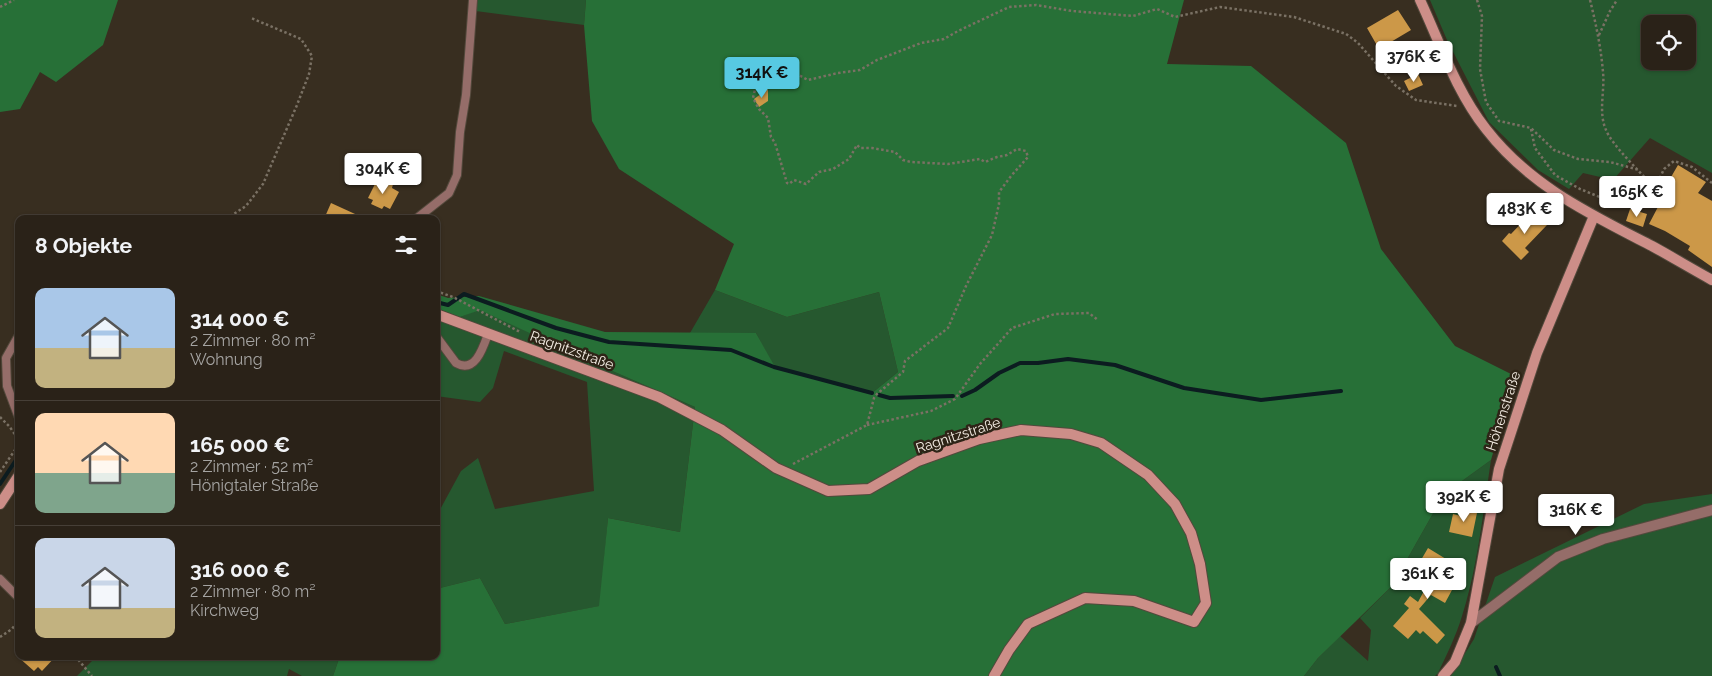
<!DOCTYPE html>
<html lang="de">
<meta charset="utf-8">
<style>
:root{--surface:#2a2218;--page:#362f25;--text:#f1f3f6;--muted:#a5a4a2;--line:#463f37;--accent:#57c9e2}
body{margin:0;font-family:Raleway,sans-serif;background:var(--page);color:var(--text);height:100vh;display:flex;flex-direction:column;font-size:19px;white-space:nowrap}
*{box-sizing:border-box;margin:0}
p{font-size:16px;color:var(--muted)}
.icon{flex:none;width:28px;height:28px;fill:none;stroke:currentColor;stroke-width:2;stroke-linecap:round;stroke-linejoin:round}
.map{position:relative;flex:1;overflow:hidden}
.side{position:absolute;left:15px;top:215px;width:425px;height:445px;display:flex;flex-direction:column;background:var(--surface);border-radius:10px;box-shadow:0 1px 4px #0004,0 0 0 1px var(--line)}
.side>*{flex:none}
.fabs{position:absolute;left:1641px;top:15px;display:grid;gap:10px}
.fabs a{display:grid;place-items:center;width:55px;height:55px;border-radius:10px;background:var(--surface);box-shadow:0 1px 4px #0004,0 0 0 1px var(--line);font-size:25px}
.price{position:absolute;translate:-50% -42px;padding:0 11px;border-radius:5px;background:#fff;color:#222;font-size:16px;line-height:32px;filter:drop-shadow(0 1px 2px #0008)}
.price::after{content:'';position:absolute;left:50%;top:30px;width:15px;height:11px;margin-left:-8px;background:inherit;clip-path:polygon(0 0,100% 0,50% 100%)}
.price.selected{background:var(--accent);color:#111}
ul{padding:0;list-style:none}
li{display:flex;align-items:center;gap:15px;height:125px;padding:0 20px}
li+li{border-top:1px solid var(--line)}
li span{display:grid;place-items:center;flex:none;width:140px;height:100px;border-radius:10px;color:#555}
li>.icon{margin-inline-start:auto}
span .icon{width:60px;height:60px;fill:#fffc;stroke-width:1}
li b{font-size:21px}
h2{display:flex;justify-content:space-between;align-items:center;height:60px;padding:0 20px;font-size:21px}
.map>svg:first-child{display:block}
.green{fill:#26582f;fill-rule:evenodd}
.forest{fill:#277037}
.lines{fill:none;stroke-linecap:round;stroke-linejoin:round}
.stream{stroke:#0c1c20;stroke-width:4}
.building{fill:#cc9848}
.lane-casing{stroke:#53493c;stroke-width:10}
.street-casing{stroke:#53493c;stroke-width:12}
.secondary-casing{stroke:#53493c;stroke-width:12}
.path{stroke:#7a7164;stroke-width:2.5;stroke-dasharray:2.5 2.5;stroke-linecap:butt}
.lane{stroke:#956d69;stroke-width:8}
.street{stroke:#956d69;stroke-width:10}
.secondary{stroke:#cd8e88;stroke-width:10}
.labels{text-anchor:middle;stroke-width:5;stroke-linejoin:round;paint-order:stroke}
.street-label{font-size:14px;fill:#f6efe6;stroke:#2e2417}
</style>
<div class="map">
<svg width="1712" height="676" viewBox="0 0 1712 676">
<rect width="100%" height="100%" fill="#382e20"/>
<path class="green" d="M469 0H586L584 25 468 10Z
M1430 0H1712V173L1650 138 1613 180 1583 173 1569 189 1538 170 1489 122 1447 40ZM1650 24H1688V61H1650Z
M715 290 787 317 879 292 898 372 872 393 774 367 756 333H690Z
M480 309 594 363 695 407 680 532 608 518 600 606 505 624 480 578 436 589V517L461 471 478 458 495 509 594 491 587 382 504 351 493 388 480 402 436 396V314L485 332 460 317Z
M1491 460C1483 512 1478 566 1462 616 1456 636 1447 654 1438 673L1435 676H1304L1318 658 1340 636 1368 661 1371 630 1360 618 1392 586 1444 494Z
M1712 494V676H1451L1474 639 1495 577 1644 504Z
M97 656H340L333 676H302L289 669 287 676H77Z"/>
<path class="forest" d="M0 0H118L103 45 56 82 40 72 20 109 0 112Z
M586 0H1184L1167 64 1251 66 1346 143 1381 249 1455 346 1515 376 1491 460 1444 494 1392 586 1318 658 1304 676H333L340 656H436V589L480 578 505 624 599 606 608 518 680 532 695 407 594 363 480 310 460 317 436 308V294L448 298 479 296 605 332 756 333 775 367 872 393 898 372 879 292 787 317 715 290 734 244 619 169 592 121 584 25Z"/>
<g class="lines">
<path class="stream" d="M436 302 448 305 464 294 556 328 609 342 731 350 774 367 872 393
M879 395 890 398 953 396
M962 396 975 390 999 373 1020 363H1038L1068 359 1115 365 1184 388 1261 400 1341 391
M0 484 16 460
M1496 667 1500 676"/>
</g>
<path class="building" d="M1398 10 1411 30 1379 49 1367 28Z
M1418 74 1423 85 1409 91 1404 81Z
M768 89V101L759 107 754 99Z
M1678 165 1706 182 1698 193 1712 201V267L1688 250 1690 246 1665 231 1649 224 1659 205H1660L1671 186 1667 184Z
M377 180 382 183 393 184 392 188 399 192 390 209 384 206 382 209 371 204 373 200 368 198Z
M331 203 366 219H324Z
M1630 209 1647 214 1643 227 1626 221Z
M1533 211 1547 225 1525 248 1529 252 1521 260 1502 241 1509 233 1511 234Z
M1467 506 1478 508 1472 537 1449 532 1453 514 1465 517Z
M1428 548 1446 559 1441 566 1459 577 1445 603 1431 595 1419 609 1445 635 1437 644 1423 631 1420 634 1416 630 1408 639 1393 626 1409 608 1404 604 1410 596 1418 602 1436 569 1421 560Z
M17 656H56L42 671 38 667 34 671Z"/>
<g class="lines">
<defs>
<path id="lane" d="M416 219 449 193 457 175 460 132 466 95 473 0
M19 335 6 358 7 386 19 418
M436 336 456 363C475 374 483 348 488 334
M0 579 19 598"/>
<path id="street" d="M1471 623 1558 557 1603 539 1712 510"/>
<path id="secondary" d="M1420 0C1440 43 1456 91 1486 129 1530 186 1590 214 1652 246 1672 257 1692 269 1712 280
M436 314 659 397 722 430 776 468 828 491 869 489 918 461 979 439 1021 430 1071 434 1101 443 1148 475 1175 504 1191 533 1200 564 1206 603 1194 622 1134 601 1085 598 1028 624 1009 650 994 676
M0 504 19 475
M1443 676 1455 662 1471 623 1499 469 1537 353 1594 216"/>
</defs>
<use href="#lane" class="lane-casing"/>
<use href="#street" class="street-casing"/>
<use href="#secondary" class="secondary-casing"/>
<path class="path" d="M1477 0 1482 16 1480 69 1486 102 1499 121 1531 128 1554 150 1578 159 1610 162 1639 170
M1590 0C1596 24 1601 48 1603 72 1605 91 1598 112 1606 130 1613 147 1642 173 1655 189
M0 7 14 0
M1599 35 1610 11 1617 0
M1531 129 1535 148 1555 175 1580 189 1607 200
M1601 207 1607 200 1651 198 1664 169 1674 161 1692 167 1712 183
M226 219 246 206 263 184 297 105 309 74 312 56 301 39 251 18
M436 291 453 297 520 332
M0 417 9 426 19 440
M867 425 931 411 955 399 980 364 1012 328 1055 314 1089 313 1098 320
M793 464 867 425 874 398 877 394 903 372 905 361 948 328 966 286 992 235 999 204V192L1011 176 1028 157 1026 151 1017 149 1007 155 997 157 985 162 980 159 948 164 911 162 903 160 895 152 872 148H860L857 145 849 159 833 169 819 172 806 184 794 180 789 184 787 183 775 143 771 137 768 118 759 109 753 98 760 69 770 62 776 63 808 80 838 73 860 70 877 60 921 43 944 39 958 31 1009 7 1036 5 1072 11 1133 16 1157 9 1175 17 1220 7 1294 17 1346 34 1358 43 1396 86 1416 100 1457 106
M0 472 19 444
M0 637 12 629 19 620
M75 656 92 676"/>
<use href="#lane" class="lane"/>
<use href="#street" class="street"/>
<use href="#secondary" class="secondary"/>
</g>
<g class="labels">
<g class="street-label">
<text transform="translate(572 350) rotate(20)" y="5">Ragnitzstraße</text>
<text transform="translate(1503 411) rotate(-72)" y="5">Höhenstraße</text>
<text transform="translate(958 435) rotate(-18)" y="5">Ragnitzstraße</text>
</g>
</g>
</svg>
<div class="fabs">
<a><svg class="icon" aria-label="locate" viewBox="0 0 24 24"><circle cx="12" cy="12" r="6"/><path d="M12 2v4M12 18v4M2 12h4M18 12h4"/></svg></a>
</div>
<b class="price" style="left:1414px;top:83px">376K €</b>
<b class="price selected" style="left:762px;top:99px">314K €</b>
<b class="price" style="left:383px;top:195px">304K €</b>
<b class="price" style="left:1637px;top:218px">165K €</b>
<b class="price" style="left:1525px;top:235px">483K €</b>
<b class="price" style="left:1464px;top:523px">392K €</b>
<b class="price" style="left:1576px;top:536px">316K €</b>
<b class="price" style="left:1428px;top:600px">361K €</b>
<section class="side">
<h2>8 Objekte<svg class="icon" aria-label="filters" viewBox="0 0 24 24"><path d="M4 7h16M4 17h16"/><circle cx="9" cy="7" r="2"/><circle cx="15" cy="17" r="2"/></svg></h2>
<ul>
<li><span style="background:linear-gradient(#a9c7e8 60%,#c2b280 0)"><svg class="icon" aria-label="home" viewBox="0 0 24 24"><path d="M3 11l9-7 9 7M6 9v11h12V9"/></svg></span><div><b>314 000 €</b><p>2 Zimmer · 80 m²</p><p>Wohnung</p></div></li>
<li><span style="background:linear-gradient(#ffd9b3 60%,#7fa58c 0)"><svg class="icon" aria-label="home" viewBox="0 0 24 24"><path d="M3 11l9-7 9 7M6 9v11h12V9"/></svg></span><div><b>165 000 €</b><p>2 Zimmer · 52 m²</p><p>Hönigtaler Straße</p></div></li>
<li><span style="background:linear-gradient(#c9d6e8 70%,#c2b280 0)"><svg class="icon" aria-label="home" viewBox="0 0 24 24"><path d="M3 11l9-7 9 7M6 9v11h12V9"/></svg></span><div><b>316 000 €</b><p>2 Zimmer · 80 m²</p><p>Kirchweg</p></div></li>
</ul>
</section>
</div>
